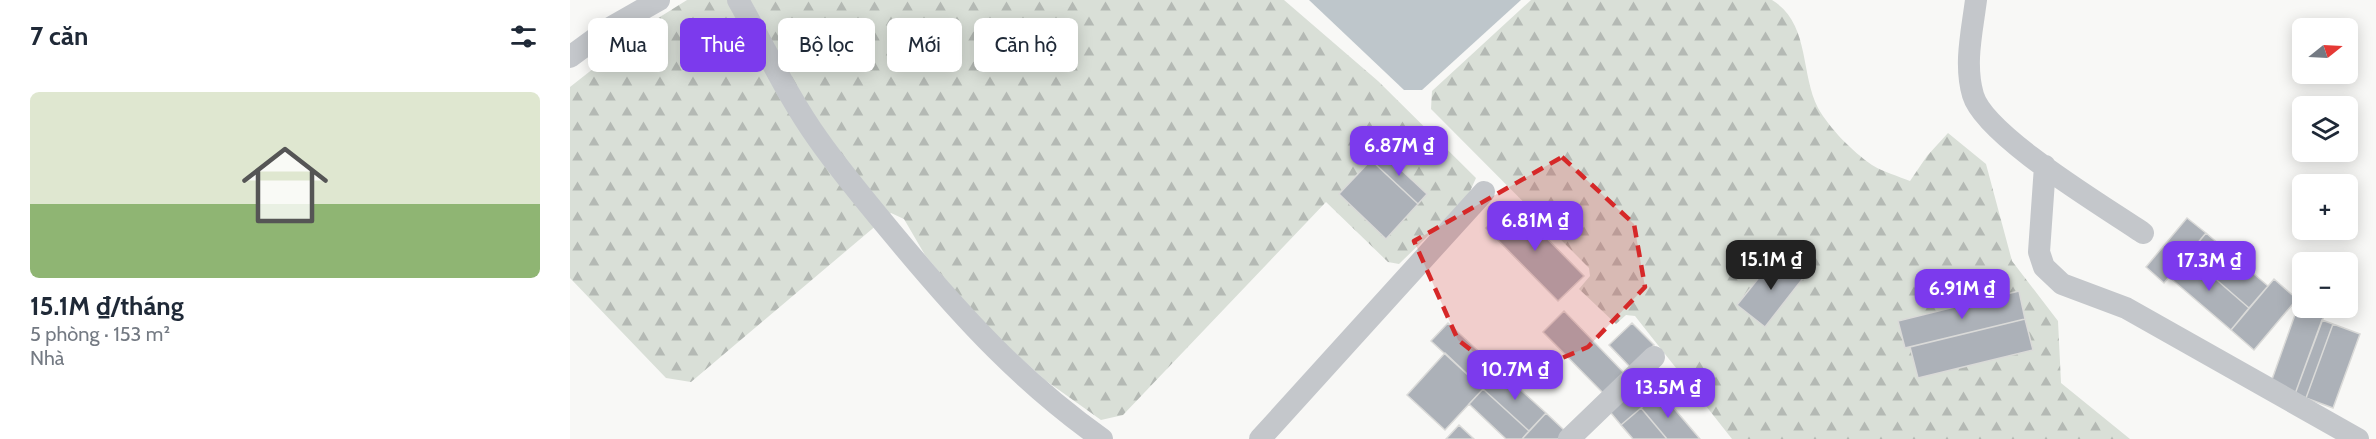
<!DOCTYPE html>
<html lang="vi">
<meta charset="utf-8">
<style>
:root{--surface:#fff;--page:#f2f2f3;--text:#1f2937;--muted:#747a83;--accent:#7c3aed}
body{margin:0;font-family:Cabin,sans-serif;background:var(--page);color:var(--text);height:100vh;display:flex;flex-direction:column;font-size:22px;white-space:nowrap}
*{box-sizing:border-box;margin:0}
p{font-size:20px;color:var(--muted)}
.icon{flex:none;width:33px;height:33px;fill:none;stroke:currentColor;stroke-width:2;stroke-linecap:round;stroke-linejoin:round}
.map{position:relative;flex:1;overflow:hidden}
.side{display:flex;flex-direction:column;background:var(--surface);width:570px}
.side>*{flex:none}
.top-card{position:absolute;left:18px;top:18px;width:570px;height:54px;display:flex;gap:12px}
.needle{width:39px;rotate:72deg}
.controls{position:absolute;left:1722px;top:18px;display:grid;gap:12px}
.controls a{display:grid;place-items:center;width:66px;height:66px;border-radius:9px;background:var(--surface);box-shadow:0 3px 15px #0003;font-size:30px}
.price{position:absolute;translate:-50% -51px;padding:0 14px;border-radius:12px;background:var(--accent);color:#fff;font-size:20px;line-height:39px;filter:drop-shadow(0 2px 3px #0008)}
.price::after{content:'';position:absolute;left:50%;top:36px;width:18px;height:14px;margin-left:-9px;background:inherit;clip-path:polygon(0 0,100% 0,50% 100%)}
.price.active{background:#222;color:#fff}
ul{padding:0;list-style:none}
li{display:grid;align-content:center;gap:12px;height:318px;padding:0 30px}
li span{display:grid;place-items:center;height:186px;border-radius:9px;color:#555}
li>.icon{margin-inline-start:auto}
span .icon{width:108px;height:108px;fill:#fffc;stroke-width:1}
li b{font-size:26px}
h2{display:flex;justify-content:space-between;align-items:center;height:72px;padding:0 30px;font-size:26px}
.tag{padding:0 21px;border-radius:9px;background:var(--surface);box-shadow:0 3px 15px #0003;font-size:21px;line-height:54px}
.tag.active{background:var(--accent);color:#fff}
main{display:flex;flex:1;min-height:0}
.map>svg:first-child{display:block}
.forest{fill:url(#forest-firs)}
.water{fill:#bec6cb}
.building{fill:#acb1b8;stroke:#dadad8;stroke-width:1.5}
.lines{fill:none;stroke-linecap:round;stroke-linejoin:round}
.street{stroke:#c4c7cb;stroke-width:22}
.marked{fill:#d62828;fill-opacity:0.2;stroke:#d62828;stroke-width:4.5;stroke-dasharray:12 8;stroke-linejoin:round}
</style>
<main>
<section class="side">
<h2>7 căn<svg class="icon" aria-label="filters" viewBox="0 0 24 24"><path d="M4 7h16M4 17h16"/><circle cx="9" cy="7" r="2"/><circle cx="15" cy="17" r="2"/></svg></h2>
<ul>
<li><span style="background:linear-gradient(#dfe7d0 60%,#8fb573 0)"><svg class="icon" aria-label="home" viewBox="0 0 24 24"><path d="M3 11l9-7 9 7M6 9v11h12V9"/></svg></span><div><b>15.1M ₫/tháng</b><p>5 phòng · 153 m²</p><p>Nhà</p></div></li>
</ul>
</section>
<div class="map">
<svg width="1806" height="439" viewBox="0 0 1806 439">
<defs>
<pattern id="forest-firs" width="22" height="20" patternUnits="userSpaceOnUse" patternTransform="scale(1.5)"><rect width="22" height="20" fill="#d9dfd7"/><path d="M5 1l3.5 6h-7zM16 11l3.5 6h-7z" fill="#b4b9b4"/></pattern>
</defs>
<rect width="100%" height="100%" fill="#f8f8f6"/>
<path class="forest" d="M117 0H714L808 81 906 178 897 198 829 264 818 262 756 202 553 415 531 420 475 380 413 324 355 255 334 219 321 213 121 382 96 378 0 278V87L85 20Z
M961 0H1202C1240 23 1230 72 1248 108 1260 129 1282 151 1302 165 1313 172 1328 176 1340 181L1357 156 1378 133 1416 164 1442 261 1488 321 1491 383 1560 439H1162L1065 316 1056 315 1046 324 1009 289 1020 276 1019 268 861 109 862 91Z"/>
<path class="water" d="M739 0H951L852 90H834Z"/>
<path class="building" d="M810 150 857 194 848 204 801 160Z
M801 160 848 204 816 239 769 194Z
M942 203 1014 276 988 301 916 228Z
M1617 218 1636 233 1594 283 1576 267Z
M1636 233 1698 286 1679 308 1618 255Z
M1207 255 1234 277 1195 327 1167 305Z
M1618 255 1679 308 1661 330 1599 277Z
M1704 279 1727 299 1684 350 1661 330Z
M1449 291 1455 319 1335 348 1328 321Z
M1732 295V308H1757L1725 394 1700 385Z
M994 311 1057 376 1036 396 973 332Z
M1455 319 1463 350 1348 378 1340 347Z
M1752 320 1763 324 1736 398 1725 394Z
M878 323 930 371 913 389 861 341Z
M1062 323 1084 345 1061 368 1039 345Z
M1763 324 1790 334 1763 408 1736 398Z
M875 353 913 389 875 430 837 395Z
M930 371 976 413 959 431 913 389Z
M1075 374 1090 392 1051 425 1036 407Z
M913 389 959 431 952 439H936L899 404Z
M1090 392 1130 439H1097L1071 408Z
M1071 408 1097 439H1063L1051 425Z
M976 413 995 431 988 439H952Z
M889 425 904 439H876Z"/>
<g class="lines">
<path class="street" d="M168 0C193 44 219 99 248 139 274 176 304 211 333 246 395 320 453 383 532 439
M1406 0C1402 32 1394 64 1403 95 1415 136 1535 207 1573 233
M0 57 38 29 89 0
M1475 166 1469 252 1474 267 1492 284 1556 308 1788 439
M690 439 914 192
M999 439 1084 357"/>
</g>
<path class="marked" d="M992 157 1064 224 1075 287 1018 347 940 380 888 340 844 241Z"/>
</svg>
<div class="controls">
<a><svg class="needle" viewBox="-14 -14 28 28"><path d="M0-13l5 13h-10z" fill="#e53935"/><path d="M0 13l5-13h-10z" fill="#747a83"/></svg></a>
<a><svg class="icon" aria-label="layers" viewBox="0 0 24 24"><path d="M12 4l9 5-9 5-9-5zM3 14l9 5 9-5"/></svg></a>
<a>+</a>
<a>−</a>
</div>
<b class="price" style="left:829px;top:177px">6.87M ₫</b>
<b class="price" style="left:965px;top:252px">6.81M ₫</b>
<b class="price active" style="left:1201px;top:291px">15.1M ₫</b>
<b class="price" style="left:1639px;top:292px">17.3M ₫</b>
<b class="price" style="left:1392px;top:320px">6.91M ₫</b>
<b class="price" style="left:945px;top:401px">10.7M ₫</b>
<b class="price" style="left:1098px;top:419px">13.5M ₫</b>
<div class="top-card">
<a class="tag">Mua</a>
<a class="tag active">Thuê</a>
<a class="tag">Bộ lọc</a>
<a class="tag">Mới</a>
<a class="tag">Căn hộ</a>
</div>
</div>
</main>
